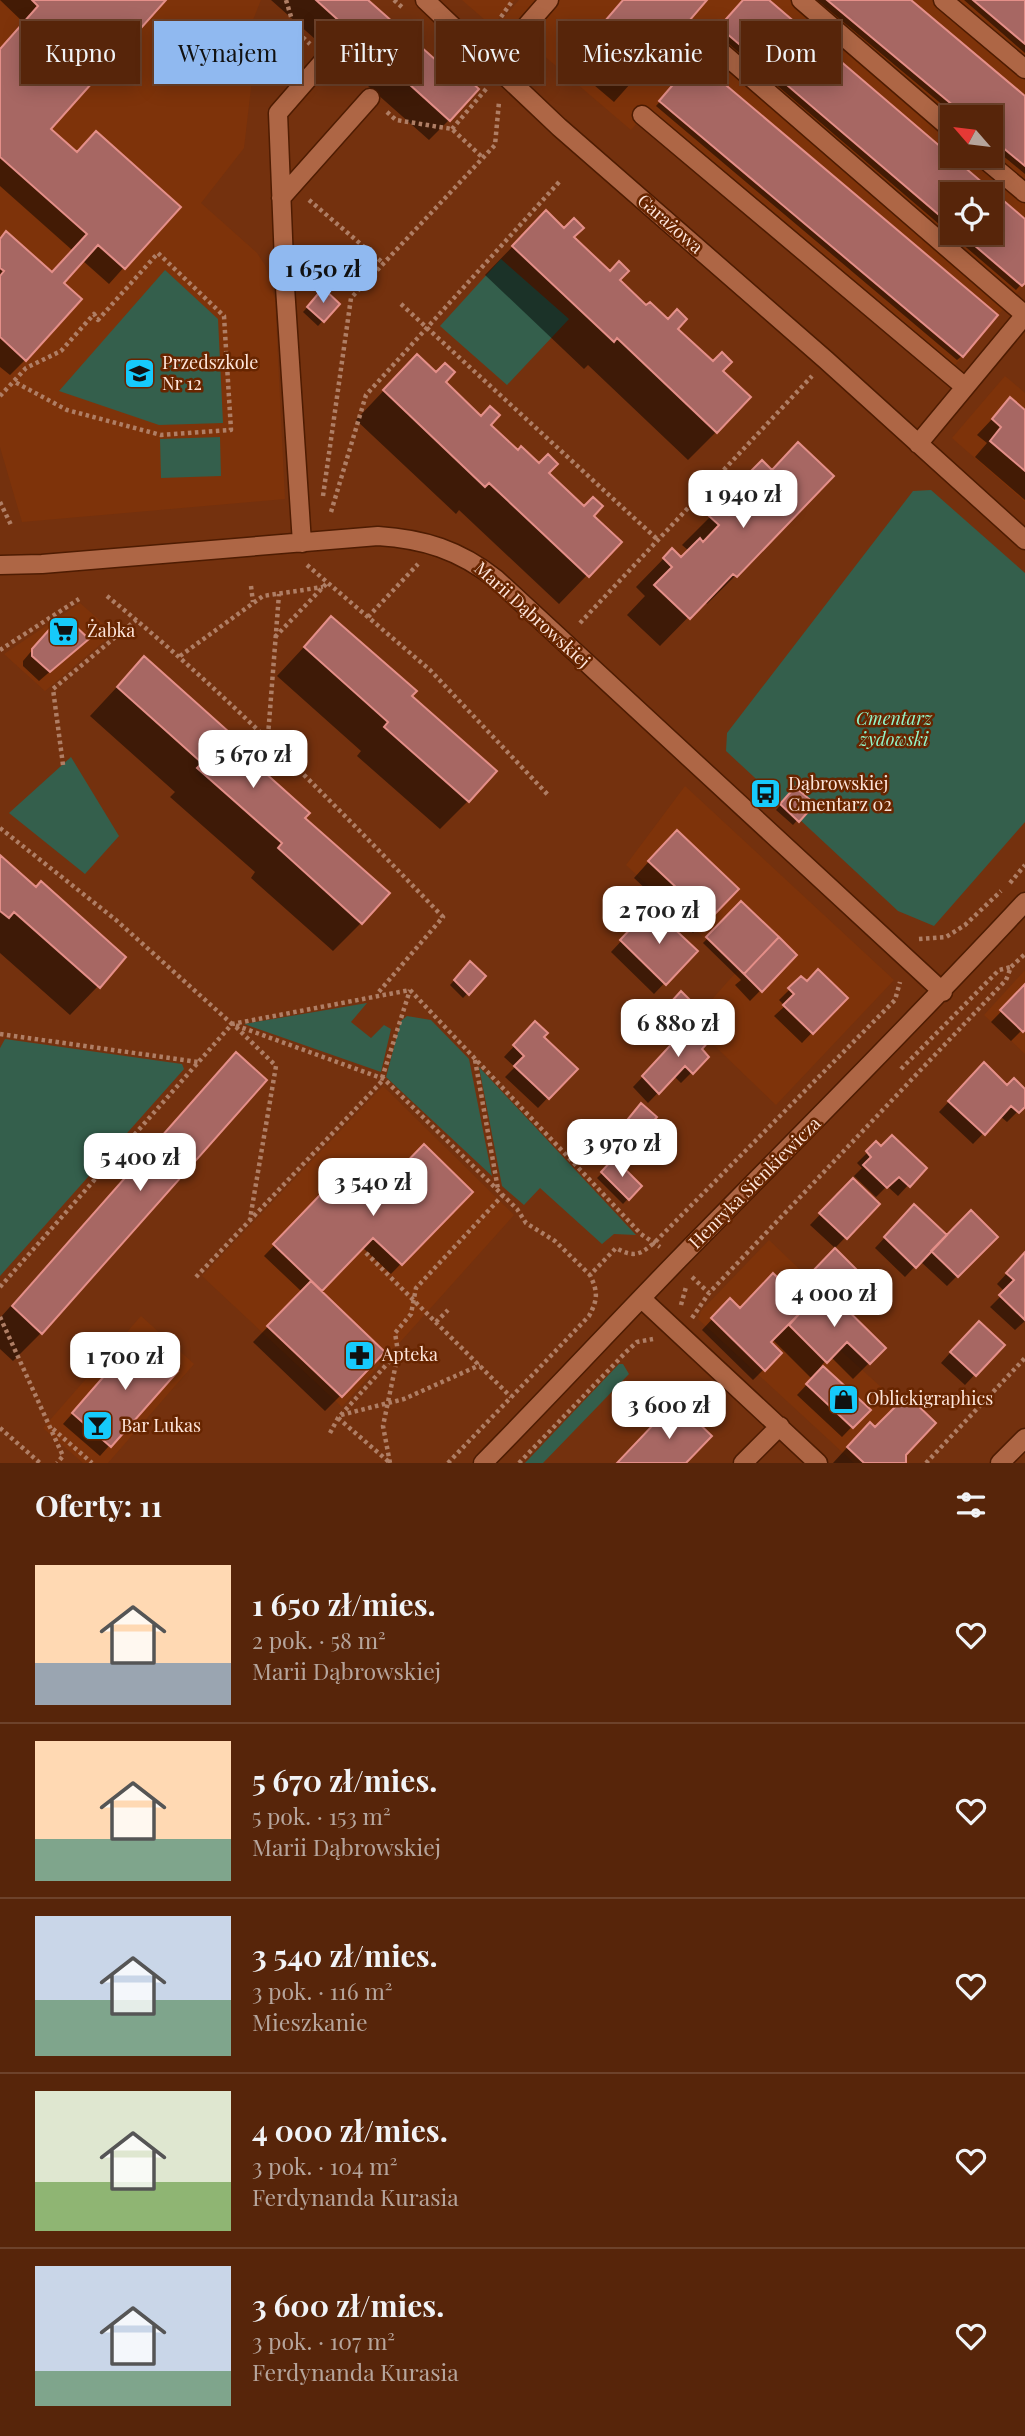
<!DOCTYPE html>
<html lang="pl">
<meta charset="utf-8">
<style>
:root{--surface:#57250a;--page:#5d2d13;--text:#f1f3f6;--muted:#b6a59c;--line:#6d422b;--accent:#90b9f0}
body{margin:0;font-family:"Playfair Display",serif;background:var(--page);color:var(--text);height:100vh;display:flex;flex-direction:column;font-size:26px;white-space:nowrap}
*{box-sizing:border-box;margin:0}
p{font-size:23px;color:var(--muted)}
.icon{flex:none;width:38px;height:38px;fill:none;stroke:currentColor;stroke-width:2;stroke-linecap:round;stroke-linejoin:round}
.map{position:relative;height:1463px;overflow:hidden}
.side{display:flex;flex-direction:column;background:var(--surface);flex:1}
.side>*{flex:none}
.top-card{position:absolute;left:21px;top:21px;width:984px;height:63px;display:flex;gap:14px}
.needle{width:46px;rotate:298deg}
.controls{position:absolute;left:940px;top:105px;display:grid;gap:14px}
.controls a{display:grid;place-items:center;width:63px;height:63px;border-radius:0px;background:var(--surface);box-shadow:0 4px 18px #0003,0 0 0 2px var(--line);font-size:35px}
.price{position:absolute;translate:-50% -60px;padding:0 16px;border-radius:14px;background:#fff;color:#222;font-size:23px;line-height:46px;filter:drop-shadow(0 2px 4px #0008)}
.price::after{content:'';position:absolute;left:50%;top:42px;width:21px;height:16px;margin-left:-10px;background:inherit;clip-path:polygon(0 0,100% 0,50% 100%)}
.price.active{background:var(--accent);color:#111}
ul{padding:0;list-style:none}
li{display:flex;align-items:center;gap:21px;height:175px;padding:0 35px}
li+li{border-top:2px solid var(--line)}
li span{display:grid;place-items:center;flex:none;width:196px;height:140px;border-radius:0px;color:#555}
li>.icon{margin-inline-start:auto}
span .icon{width:84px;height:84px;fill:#fffc;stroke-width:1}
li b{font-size:30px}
h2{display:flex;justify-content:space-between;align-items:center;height:84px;padding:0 35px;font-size:30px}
.pill{padding:0 24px;border-radius:0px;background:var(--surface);box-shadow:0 4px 18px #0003,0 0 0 2px var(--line);font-size:24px;line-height:63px}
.pill.active{background:var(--accent);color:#111}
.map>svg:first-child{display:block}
.built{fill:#7e330a;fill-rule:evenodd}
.green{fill:#345f4c}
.shadow{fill:#0007;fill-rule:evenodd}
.building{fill:#a76763;stroke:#e48f89;stroke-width:2}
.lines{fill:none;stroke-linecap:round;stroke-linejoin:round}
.minor-casing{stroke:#4e1c02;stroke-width:21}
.path{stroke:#af7e65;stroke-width:4.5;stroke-dasharray:3.5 3.5;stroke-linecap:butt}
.minor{stroke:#ae6645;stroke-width:18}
.labels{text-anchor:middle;stroke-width:5;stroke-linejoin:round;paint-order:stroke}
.street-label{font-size:18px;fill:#fee5da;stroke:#672500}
.poi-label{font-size:18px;fill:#fee5da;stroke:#672500;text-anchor:start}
.park-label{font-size:18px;font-style:italic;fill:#91f5c9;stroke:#672500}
</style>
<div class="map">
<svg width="1025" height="1463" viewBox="0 0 1025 1463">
<rect width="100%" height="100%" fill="#74310e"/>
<path class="built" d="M0 0H261L241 50 254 62 244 148 201 203 257 253 265 265 275 299 285 499 22 522 0 447Z
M462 0H515L492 26Z
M519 0H1025V284L950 371 646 113 631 130 502 20ZM952 117H990V156H952ZM952 194H990V233H952Z
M1005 376 1025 393V502L952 438Z
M80 603 114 633 45 691 4 654Z
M685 786 894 980 776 1105 691 1023 738 970 626 865Z
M1025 970V1054L984 1015Z
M383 1086 514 1215 342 1407 202 1276Z
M769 1240 859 1326 838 1348 892 1397 886 1403 892 1410 874 1428 910 1463H854L698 1319 701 1311Z
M141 1316 194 1364 108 1463H83L43 1428Z"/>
<path class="green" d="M501 259 569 319 507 385 440 326Z
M165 270 218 319 223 423 159 425 59 391Z
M220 437 221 476 161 478 160 439Z
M931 490 1025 573V822L934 926 898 911 726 751 727 733 913 491Z
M71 757 119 836 85 874 9 813Z
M367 1003 351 1022 371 1038 384 1025 391 1029 381 1072 244 1024Z
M407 1016 431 1020 469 1059 492 1176 386 1077 401 1021Z
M5 1039 182 1064 184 1069 0 1276V1048Z
M479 1067 636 1235 614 1234 602 1244 540 1188 524 1205 502 1186Z
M619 1364H623L629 1374 543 1463H525Z"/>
<path class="shadow" d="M0 0H163L49 129 76 154 178 207 109 284 82 260 62 283 25 360 10 375 0 367V240L51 274 72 250 0 186V50L24 23Z
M271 0H365L449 120 429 140Z
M622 0H705L614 102 568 63Z
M744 0H766L1025 221V280L1016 290 716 33ZM952 194H990V233H952Z
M817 0H908L1025 98V174L990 145V117H957Z
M964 0H1025V53Z
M691 66 962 356 957 360 656 106Z
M572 237 721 372 716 432 688 460 588 365 584 369 485 275 518 241Z
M323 291 338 304 318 326 303 312Z
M443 382 619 542 559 604 459 510 456 514 356 420 389 385Z
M1010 400 1025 413V500L975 457 987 443 977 435Z
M762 463 772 472 735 576 707 604 704 601 660 646 627 615 645 596 636 587 672 550 681 559 689 551 682 545 719 508 728 516 735 509 725 500Z
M331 618 409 696 468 801 440 829 357 756 361 751 277 676Z
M45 635 76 649 39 681 23 666V661Z
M144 658 303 818 361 923 333 951 251 878 255 872 170 797 175 792 90 716Z
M795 789 812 804 793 825 776 810Z
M661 848 737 889 693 933 634 878Z
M0 857 98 986 70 1015 0 953Z
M741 903 795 955 750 1001 735 985 741 980 703 943Z
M651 909 695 951 654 994 611 952Z
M470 963 484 976 463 998 450 985Z
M807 983 845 998 802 1043 774 1016 785 1006 779 1000 791 988Z
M1025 987V1027L1011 1041 991 1022Z
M681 993 699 1049 707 1057 681 1083 674 1076 648 1103 633 1087 680 1037 659 1017Z
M535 1024 541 1037 575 1069 538 1108 505 1077 515 1067 504 1057Z
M236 1054 41 1333 13 1361 0 1349V1318Z
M974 1075 1025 1091V1104L1007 1122 1000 1116 973 1144 939 1112Z
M637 1110 642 1131 649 1137 636 1152 616 1134Z
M876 1144 924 1168 898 1196 887 1186 876 1197 854 1176 862 1168 857 1163Z
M614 1161 640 1186 623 1204 597 1178Z
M344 1173 372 1200 471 1192 391 1274 362 1247 319 1292 341 1395 325 1411 253 1342 302 1292 264 1256Z
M853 1180 878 1204 835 1248 810 1225Z
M904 1217 947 1237H996L947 1286 920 1261 905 1277 875 1248Z
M835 1251 869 1284 844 1309 884 1348 853 1379 830 1356 821 1366 868 1410 842 1437 797 1395 812 1379 772 1339 769 1343 780 1353 753 1380 702 1330 730 1300 740 1310 806 1308 815 1299 801 1285Z
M1025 1254V1321L1015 1330 990 1307 1005 1292 997 1284Z
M968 1333 1002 1345 965 1385 941 1363Z
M129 1349 176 1371 100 1456 63 1424Z
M854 1440 904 1454 905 1463H833Z"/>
<path class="building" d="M32 0H166L51 129 77 152 96 131 181 207 125 269 98 245 64 283 82 299 26 361 0 337V276L4 271 0 268V239L6 231 52 272 87 234 0 157V49L38 6Z
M316 0H368L464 85 469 80 479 89 450 121Z
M623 0H707L636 83 587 42Z
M743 0H769L1025 219V283L1022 286 960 233H990V194H952V226L719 27Z
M827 0H911L1025 96V166L990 137V117H967Z
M973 0H1025V44Z
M695 59 998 315 963 357 659 101Z
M546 210 564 228 574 218 584 228 574 237 610 271 619 261 629 271 620 280 646 305 650 302 668 319 677 309 687 319 678 329 713 361 722 352 732 362 723 371 751 397 717 433 617 338 614 342 512 246Z
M323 288 340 304 324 322 307 307Z
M417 354 436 372 445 363 455 372 446 382 481 416 490 406 500 415 491 425 518 450 521 446 539 463 548 454 558 464 549 473 584 506 593 497 603 506 594 516 622 542 589 577 489 483 485 487 383 390Z
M1010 397 1025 410V471L990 441 1001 427 992 419Z
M798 442 834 476 737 577 733 574 690 619 654 585 672 567 663 558 672 548 681 557 700 538 703 542 719 525 709 516 719 505 729 515 762 480 752 470 762 460 772 470Z
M331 616 417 691 412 696 497 771 469 802 384 727 388 722 304 647Z
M63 621 72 623 89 639 50 672 32 656V649L56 622Z
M144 656 229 732 225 737 310 813 305 818 390 893 362 924 278 848 282 843 197 768 202 763 117 687Z
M795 787 815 804 799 822 780 804Z
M677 830 739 889 710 919 648 861Z
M0 855 36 887 41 881 126 957 100 988 14 912 9 918 0 911Z
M741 901 779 937 744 974 706 937Z
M651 907 698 951 666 985 620 940Z
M779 937 797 955 762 992 744 974Z
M470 961 486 976 469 995 454 980Z
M818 969 848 998 813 1034 783 1005 794 994 788 988 801 976 807 981Z
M1025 984V1030L1023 1032 1000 1010Z
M681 991 702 1012 683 1032 662 1012Z
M535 1021 548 1033 544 1037 578 1069 549 1099 514 1066 524 1056 513 1045Z
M691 1023 709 1041 702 1049 709 1057 693 1074 685 1066 659 1094 642 1076Z
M236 1052 267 1080 42 1334 12 1306Z
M984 1062 1007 1085 1014 1078 1025 1089V1107L1019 1113 1011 1106 985 1135 948 1101Z
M641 1103 657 1117 645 1131 652 1137 642 1148 620 1129Z
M892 1135 927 1168 910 1187 899 1177 887 1188 863 1165 871 1157 866 1151 876 1141 881 1146Z
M424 1144 473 1192 402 1265 373 1238 322 1291 273 1244 344 1170 372 1198Z
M614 1158 642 1186 629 1200 601 1172Z
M853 1178 880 1204 847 1239 819 1213Z
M914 1204 947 1235 916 1268 884 1237Z
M971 1210 998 1237 958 1277 931 1251Z
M835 1248 871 1284 847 1309 810 1274Z
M1025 1252V1320L999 1295 1014 1280 1006 1273Z
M773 1273 807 1306 771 1342 782 1353 765 1371 711 1318 730 1298 740 1308Z
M311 1281 385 1352 342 1397 267 1326Z
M824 1287 886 1348 870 1364 847 1342 827 1363 789 1325Z
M979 1321 1005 1345 976 1376 950 1352Z
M139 1336 178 1371 111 1447 72 1413Z
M823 1366 871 1410 853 1428 806 1384Z
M907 1395 936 1423 906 1455V1463H864L847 1447 870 1422 875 1427Z
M672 1405 682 1416 687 1412 712 1436 686 1463H617Z"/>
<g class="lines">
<defs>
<path id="minor" d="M425 0 559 127 826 360 1025 540
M801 0 952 130
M943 0 1025 69
M710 42 1025 315
M494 63 549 0
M642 115 965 387
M981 156 1025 193
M281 198 370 98
M918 444 1025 315
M302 543 285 287 278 113 326 58
M0 565 42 564 378 536C424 539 459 550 496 579L943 992
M642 1299 818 1463
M483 1463C549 1396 613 1327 678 1260 794 1141 912 1024 1025 902
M743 1463 780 1426
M1000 1463 1025 1438"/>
</defs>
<use href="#minor" class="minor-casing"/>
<path class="path" d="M286 0 295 30 310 44
M394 0 404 9
M501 17 513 0
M387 112 396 120 452 129 483 158
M452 129 487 88
M309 200 383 263
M401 304 658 540
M0 396 26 368 61 351 94 314 98 320 158 253 224 316 231 430 161 435 67 410 13 381
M323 496 351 298 495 145 499 102
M0 502 11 525
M331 512 366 395 560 181
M307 565 430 670 549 796
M251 586 253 602
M107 596C228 694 335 805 443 917L377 994
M368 617 418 564
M580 623 812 376
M275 637 328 582
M0 650 79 599
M180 656 263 596 323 587
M268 736 279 594
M63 765 53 689 136 620
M0 828 116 920 232 1024 384 1079 517 1209 526 1223 555 1241 590 1275
M1010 883 1025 865
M919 939 946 937 965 925 1001 891
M236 1027 276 1066 250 1219
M0 1034 198 1062
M475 1060 498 1189
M901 1069 999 970 1011 967
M382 1078 410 990
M366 1253 511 1397
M196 1277 384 1079
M692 1277 709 1293 1006 980 1011 967 1025 954
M0 1287 232 1024 410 990 641 1234 660 1247
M681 1305 686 1287
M0 1317 63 1456 57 1463
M692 1318 709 1293
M436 1322 448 1310
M341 1415 404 1399 480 1365
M338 1418 389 1462
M0 1428 40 1463
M53 1429 92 1463
M330 1433 338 1418 398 1352 395 1333 411 1314 416 1288 503 1195
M390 1463 383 1426 398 1354
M448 1463 589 1316C598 1299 598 1292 590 1275L616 1248C634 1258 640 1255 655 1242L895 1000 900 982
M519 1463 627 1351 637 1342 653 1339
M926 1463 1025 1358"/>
<use href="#minor" class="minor"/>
</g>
<defs>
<symbol id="school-square" viewBox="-11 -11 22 22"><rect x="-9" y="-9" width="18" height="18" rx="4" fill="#16cafb" stroke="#672500"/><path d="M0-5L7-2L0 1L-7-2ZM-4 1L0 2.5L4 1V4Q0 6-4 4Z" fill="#111"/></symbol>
<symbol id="supermarket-square" viewBox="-11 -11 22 22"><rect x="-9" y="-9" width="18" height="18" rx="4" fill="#16cafb" stroke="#672500"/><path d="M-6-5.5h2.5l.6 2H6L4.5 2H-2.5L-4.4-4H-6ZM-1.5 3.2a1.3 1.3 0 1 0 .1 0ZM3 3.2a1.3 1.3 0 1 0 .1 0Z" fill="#111"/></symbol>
<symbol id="bus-square" viewBox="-11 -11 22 22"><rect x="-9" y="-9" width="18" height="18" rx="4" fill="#16cafb" stroke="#672500"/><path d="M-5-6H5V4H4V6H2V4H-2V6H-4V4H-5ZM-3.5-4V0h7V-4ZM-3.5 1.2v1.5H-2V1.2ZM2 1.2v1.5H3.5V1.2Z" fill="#111"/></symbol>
<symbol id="pharmacy-square" viewBox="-11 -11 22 22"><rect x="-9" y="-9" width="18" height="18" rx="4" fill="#16cafb" stroke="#672500"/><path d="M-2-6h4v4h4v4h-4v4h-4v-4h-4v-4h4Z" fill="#111"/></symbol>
<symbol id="shop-square" viewBox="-11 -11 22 22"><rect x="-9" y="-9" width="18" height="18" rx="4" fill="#16cafb" stroke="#672500"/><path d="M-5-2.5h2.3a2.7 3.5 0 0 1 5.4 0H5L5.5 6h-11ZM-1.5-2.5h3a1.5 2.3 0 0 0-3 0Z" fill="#111"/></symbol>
<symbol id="bar-square" viewBox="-11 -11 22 22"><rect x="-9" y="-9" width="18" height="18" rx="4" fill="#16cafb" stroke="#672500"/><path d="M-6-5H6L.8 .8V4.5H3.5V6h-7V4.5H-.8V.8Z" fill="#111"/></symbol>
</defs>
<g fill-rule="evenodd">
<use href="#school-square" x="122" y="356" width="35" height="35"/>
<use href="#supermarket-square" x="46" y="614" width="35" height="35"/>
<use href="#bus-square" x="748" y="776" width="35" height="35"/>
<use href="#pharmacy-square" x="342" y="1338" width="35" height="35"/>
<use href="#shop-square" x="826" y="1382" width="35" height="35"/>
<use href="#bar-square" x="80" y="1408" width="35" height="35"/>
</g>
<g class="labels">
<g class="street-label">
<text transform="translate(670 224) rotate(41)" y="6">Garażowa</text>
<text transform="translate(532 615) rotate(42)" y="6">Marii Dąbrowskiej</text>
<text transform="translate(755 1183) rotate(-45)" y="6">Henryka Sienkiewicza</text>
</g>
<g class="poi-label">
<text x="162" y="369">Przedszkole<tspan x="162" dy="21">Nr 12</tspan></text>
<text x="87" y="637">Żabka</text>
<text x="788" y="790">Dąbrowskiej<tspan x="788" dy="21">Cmentarz 02</tspan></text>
<text x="382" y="1361">Apteka</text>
<text x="866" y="1405">Oblickigraphics</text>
<text x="121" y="1432">Bar Lukas</text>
</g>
<g class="park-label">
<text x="894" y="725">Cmentarz<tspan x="894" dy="21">żydowski</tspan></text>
</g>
</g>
</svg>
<div class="controls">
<a><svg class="needle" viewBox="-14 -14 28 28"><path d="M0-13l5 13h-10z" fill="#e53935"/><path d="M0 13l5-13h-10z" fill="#b6a59c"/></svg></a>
<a><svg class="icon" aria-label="locate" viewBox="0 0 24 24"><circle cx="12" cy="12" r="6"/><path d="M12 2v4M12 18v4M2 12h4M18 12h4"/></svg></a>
</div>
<b class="price active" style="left:323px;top:305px">1 650 zł</b>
<b class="price" style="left:743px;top:530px">1 940 zł</b>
<b class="price" style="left:253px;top:790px">5 670 zł</b>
<b class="price" style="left:659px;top:946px">2 700 zł</b>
<b class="price" style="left:678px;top:1059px">6 880 zł</b>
<b class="price" style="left:622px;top:1179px">3 970 zł</b>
<b class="price" style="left:140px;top:1193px">5 400 zł</b>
<b class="price" style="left:373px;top:1218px">3 540 zł</b>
<b class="price" style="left:834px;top:1329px">4 000 zł</b>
<b class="price" style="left:125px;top:1392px">1 700 zł</b>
<b class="price" style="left:669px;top:1441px">3 600 zł</b>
<div class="top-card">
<a class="pill">Kupno</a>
<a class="pill active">Wynajem</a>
<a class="pill">Filtry</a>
<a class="pill">Nowe</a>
<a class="pill">Mieszkanie</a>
<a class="pill">Dom</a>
</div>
</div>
<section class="side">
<h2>Oferty: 11<svg class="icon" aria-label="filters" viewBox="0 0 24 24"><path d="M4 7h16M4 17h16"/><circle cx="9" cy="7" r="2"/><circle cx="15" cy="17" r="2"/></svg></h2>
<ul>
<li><span style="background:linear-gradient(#ffd9b3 70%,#9aa5b1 0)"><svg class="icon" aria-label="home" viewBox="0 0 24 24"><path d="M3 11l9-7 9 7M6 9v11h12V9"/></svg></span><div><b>1 650 zł/mies.</b><p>2 pok. · 58 m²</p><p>Marii Dąbrowskiej</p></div><svg class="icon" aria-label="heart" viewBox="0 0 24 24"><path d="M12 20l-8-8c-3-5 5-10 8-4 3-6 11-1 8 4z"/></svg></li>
<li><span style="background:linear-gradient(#ffd9b3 70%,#7fa58c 0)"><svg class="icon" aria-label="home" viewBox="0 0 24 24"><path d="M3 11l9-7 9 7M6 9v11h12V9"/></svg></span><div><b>5 670 zł/mies.</b><p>5 pok. · 153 m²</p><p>Marii Dąbrowskiej</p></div><svg class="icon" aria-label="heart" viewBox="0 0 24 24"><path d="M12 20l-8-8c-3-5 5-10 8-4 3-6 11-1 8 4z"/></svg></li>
<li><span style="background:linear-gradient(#c9d6e8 60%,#7fa58c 0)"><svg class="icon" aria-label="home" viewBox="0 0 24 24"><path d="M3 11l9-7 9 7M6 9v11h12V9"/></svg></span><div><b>3 540 zł/mies.</b><p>3 pok. · 116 m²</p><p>Mieszkanie</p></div><svg class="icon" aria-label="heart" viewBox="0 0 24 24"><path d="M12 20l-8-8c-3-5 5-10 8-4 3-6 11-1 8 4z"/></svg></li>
<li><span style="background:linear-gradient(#dfe7d0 65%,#8fb573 0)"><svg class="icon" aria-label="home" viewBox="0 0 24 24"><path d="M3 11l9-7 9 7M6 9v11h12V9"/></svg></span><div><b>4 000 zł/mies.</b><p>3 pok. · 104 m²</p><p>Ferdynanda Kurasia</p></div><svg class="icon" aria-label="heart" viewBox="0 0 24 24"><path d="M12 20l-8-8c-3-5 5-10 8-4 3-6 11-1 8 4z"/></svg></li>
<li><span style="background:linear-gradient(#c9d6e8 75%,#7fa58c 0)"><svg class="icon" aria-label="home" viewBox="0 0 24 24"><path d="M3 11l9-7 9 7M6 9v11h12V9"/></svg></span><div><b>3 600 zł/mies.</b><p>3 pok. · 107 m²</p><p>Ferdynanda Kurasia</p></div><svg class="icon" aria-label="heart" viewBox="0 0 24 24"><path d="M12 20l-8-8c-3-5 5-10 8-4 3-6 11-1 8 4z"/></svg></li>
</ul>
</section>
